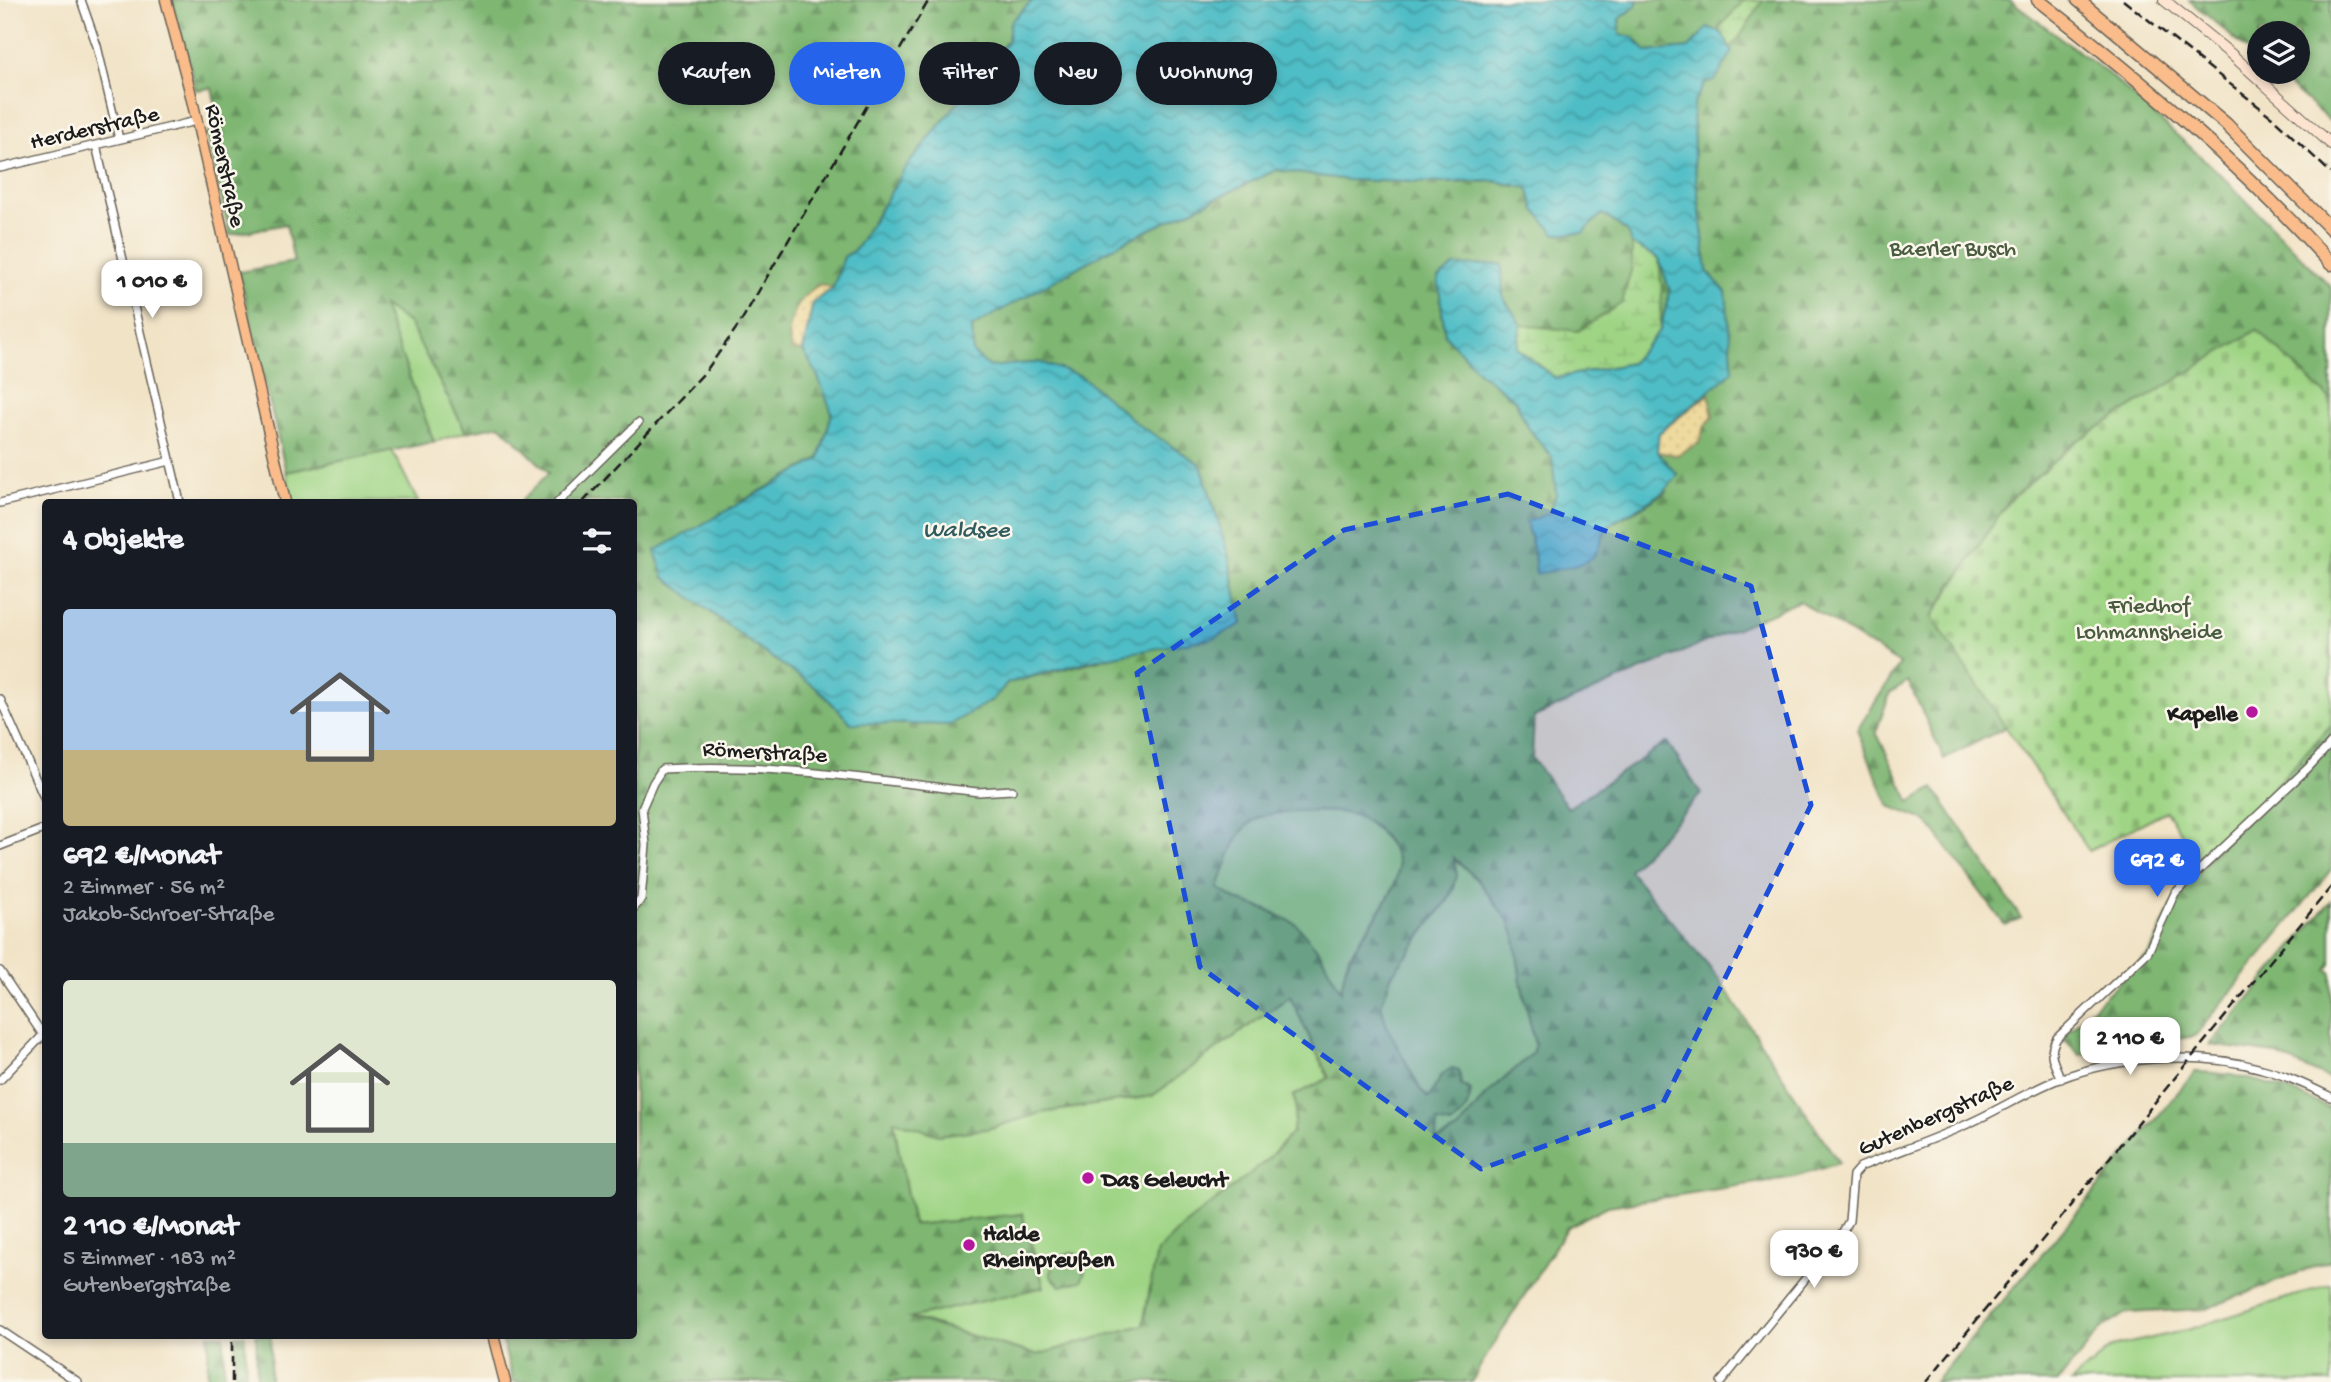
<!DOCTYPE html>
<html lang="de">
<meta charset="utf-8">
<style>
:root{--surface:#171b24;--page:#242831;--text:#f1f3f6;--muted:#9ea1a6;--accent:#2563eb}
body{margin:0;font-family:"Gochi Hand",sans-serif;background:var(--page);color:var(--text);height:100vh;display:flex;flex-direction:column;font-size:26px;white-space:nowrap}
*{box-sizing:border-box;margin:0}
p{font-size:23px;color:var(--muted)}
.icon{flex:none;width:38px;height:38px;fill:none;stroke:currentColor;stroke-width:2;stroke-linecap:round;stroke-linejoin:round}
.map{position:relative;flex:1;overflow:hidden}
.panel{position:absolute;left:42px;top:499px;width:595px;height:840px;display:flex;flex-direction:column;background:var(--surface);border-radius:7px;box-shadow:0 4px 10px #0003}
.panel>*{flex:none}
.top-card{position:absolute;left:658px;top:42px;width:665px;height:63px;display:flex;gap:14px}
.fabs{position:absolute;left:2247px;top:21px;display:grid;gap:14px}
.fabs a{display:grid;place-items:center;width:63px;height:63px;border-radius:50%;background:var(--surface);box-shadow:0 4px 10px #0003;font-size:35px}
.price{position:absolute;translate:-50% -60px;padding:0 16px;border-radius:14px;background:#fff;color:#222;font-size:23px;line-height:46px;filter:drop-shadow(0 2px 4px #0008)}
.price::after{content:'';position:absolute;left:50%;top:42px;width:21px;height:16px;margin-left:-10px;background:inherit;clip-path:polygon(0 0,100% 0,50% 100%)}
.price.on{background:var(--accent);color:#fff}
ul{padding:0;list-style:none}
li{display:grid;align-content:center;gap:14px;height:371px;padding:0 21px}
li span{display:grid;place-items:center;height:217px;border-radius:7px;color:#555}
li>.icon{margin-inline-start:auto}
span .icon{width:126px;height:126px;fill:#fffc;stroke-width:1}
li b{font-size:30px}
h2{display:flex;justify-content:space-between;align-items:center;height:84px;padding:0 21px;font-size:30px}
.pill{padding:0 24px;border-radius:32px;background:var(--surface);box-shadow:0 4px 10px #0003;font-size:24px;line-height:63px}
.pill.on{background:var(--accent);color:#fff}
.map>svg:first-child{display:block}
.grass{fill:#9ed484;stroke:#5d7850;stroke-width:2}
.forest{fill:url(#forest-firs);stroke:#4d6947;stroke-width:2;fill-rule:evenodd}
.wetland{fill:url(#wetland-marsh);stroke:#5d7850;stroke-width:2}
.sand{fill:url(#sand-dots);stroke:#857b5d;stroke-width:2}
.cemetery{fill:url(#cemetery-stones);stroke:#5d7850;stroke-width:2}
.water{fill:url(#water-waves);stroke:#366c71;stroke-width:2}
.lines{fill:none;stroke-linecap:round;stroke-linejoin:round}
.street-casing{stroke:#676258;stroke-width:10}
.secondary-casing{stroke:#676258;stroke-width:12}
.primary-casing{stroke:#676258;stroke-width:13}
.highway-casing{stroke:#676258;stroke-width:15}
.street{stroke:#fff;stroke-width:7}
.secondary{stroke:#fde4d0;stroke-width:10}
.primary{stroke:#f9bc8a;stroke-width:10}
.highway{stroke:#f9bc8a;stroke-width:12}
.rail{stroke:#1c1c1c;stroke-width:2.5;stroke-dasharray:10 5;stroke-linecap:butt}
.marked{fill:#1d4ed8;fill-opacity:0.2;stroke:#1d4ed8;stroke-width:5;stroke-dasharray:14 9;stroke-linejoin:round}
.poi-dot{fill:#b5179e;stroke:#fbf7ec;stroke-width:2.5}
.labels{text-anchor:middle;stroke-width:5;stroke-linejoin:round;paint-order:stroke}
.street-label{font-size:23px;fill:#1c1c1c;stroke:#fbf7ec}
.park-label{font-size:23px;fill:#4a5c40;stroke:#fbf7ec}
.poi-label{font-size:23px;font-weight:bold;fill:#1c1c1c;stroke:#fbf7ec;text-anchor:start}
.water-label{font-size:24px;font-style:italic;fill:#305c60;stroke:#fbf7ec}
</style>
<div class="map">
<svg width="2331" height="1382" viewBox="0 0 2331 1382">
<defs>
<pattern id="forest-firs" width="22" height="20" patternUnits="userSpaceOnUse" patternTransform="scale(1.75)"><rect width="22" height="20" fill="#7eb672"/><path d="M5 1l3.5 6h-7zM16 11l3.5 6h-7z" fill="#66935d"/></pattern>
<pattern id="wetland-marsh" width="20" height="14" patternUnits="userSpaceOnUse" patternTransform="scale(1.75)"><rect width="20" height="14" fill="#9ed484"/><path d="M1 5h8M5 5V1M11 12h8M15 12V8" fill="none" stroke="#88b571"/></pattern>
<pattern id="sand-dots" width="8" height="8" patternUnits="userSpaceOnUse" patternTransform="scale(1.75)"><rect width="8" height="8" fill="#eeda9e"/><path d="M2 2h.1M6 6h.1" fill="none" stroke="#ccba88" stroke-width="1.8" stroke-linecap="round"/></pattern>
<pattern id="cemetery-stones" width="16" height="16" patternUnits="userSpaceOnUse" patternTransform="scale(1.75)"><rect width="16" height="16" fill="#9ed484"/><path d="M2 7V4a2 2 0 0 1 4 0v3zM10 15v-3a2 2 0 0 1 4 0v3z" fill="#88b571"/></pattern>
<pattern id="water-waves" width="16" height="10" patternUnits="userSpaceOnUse" patternTransform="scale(1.75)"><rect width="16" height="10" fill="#4fbdc6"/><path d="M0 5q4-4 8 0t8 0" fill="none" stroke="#4199a0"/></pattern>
</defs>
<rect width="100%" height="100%" fill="#fbf7ec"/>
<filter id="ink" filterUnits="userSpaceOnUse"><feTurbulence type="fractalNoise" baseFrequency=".0143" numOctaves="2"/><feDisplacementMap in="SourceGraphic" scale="14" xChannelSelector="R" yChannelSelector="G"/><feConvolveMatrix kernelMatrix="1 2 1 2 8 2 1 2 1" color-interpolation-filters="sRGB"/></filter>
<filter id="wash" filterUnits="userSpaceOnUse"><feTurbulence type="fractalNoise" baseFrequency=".00686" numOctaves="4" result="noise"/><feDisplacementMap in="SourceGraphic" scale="28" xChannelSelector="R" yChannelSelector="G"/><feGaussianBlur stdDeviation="1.57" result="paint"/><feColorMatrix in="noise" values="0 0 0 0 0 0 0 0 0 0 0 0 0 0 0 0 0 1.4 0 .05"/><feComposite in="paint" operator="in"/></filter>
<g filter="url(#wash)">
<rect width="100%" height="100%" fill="#f1e3c6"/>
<path class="grass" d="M382 305 409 323 466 432 434 442Z
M392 450 418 502H293L286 472Z
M1300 811C1336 812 1360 807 1383 837 1389 844 1398 855 1398 865 1400 895 1360 932 1348 960 1344 970 1343 982 1341 992L1319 951 1270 911 1237 900 1218 888C1226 865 1235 826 1261 816 1272 812 1288 813 1300 811Z
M1453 857 1478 880 1510 923 1515 938 1521 982 1535 1045 1532 1054 1485 1096 1458 1130 1435 1141 1437 1122 1461 1085 1443 1074 1429 1098 1420 1089 1386 1026 1381 1005 1391 976 1449 899 1454 888Z
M1290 996 1329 1079 1293 1096 1296 1105 1293 1132 1265 1162 1157 1252 1143 1325 1037 1355 908 1317 1044 1287 1022 1214 913 1225 898 1148 894 1120 987 1129 1041 1113 1152 1096Z
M2331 1284V1382H2071L2112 1347 2187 1330Z"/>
<path class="forest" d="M172 0H1033L1011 22 1008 40 906 167 856 249 844 257 833 288 813 302 803 351 816 372 832 413 819 459 744 500 664 577 762 651 818 689 851 723 992 700 1008 683 1242 624 1228 554 1201 465 1039 362 989 367 973 353 972 326 1123 242 1276 170 1348 180 1439 183 1495 181 1528 188 1535 210 1602 214 1627 231 1659 259 1670 291 1660 330 1517 348 1521 325 1503 297 1501 264 1438 278 1445 335 1481 374 1515 400 1529 429 1552 457 1556 494 1550 514 1526 523 1534 551 1536 573 1584 562 1595 555 1608 525 1641 508 1667 491 1656 452 1726 292 1707 271 1694 160 1693 105 1705 82 1689 48 1646 52 1634 37 1620 36 1619 19 1635 7 1638 0H2010L2106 72 2218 172 2331 287V400L2257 330 2077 441 2008 502 1932 616 2006 727 1944 759 1908 681 1890 693 1876 732 1910 802 1934 788 2021 918 2005 925 1927 821 1889 806 1857 730 1900 664 1799 601 1534 717 1532 758 1568 808 1667 742 1701 794 1629 870 1719 979 1839 1163 1795 1177 1608 1206 1567 1227 1479 1368 1472 1382H513L501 1335H634V502H520L549 473 500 425 466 432 409 323 383 306 434 442 286 472 239 272 294 262 286 224 230 235 206 133 221 130 212 88 196 90ZM1300 811C1335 812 1360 807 1383 836 1389 844 1398 855 1398 865 1401 893 1360 933 1349 960 1344 969 1343 981 1341 991L1319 951 1296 924 1270 911 1237 900 1218 888C1226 865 1235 827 1261 816 1272 812 1288 813 1300 811ZM1454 858 1478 880 1510 923 1515 938 1521 982 1535 1044 1532 1054 1485 1096 1458 1130 1436 1141 1437 1122 1451 1125C1465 1115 1469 1106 1471 1090L1461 1085 1459 1071 1452 1068 1443 1074 1428 1098 1420 1089 1387 1026 1381 1005 1391 976 1448 899 1457 876ZM1290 996 1329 1078 1293 1096 1296 1105 1293 1132 1265 1162 1182 1227 1157 1252 1143 1325 1037 1355 909 1318 1044 1287 1022 1214 913 1225 898 1148 894 1120 938 1135 987 1129 1041 1113 1152 1096Z
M2189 0H2331V122L2273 72H2298V33H2259V60Z
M2331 725V870L2195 1036 2080 1055 2062 1037 2150 953 2177 894Z
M2331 901V964L2327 970 2331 972V1080L2275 1054 2210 1045Z
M2195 1072C2242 1072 2288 1089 2331 1109V1260L2206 1309 2127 1313 2102 1328 2058 1382H1935Z
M1072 1252C1086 1258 1088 1268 1081 1281L1061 1286 1051 1277V1269L1057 1257Z
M209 1335H224V1382H207Z
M235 1335H245L246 1382H235Z
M256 1335H271L270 1382H257Z"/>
<path class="wetland" d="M1744 0H1763C1754 13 1740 40 1730 48L1719 28Z
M1632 244 1659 259 1662 291 1660 330 1631 363 1556 378 1517 348 1521 325 1578 331 1622 303 1632 267Z"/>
<path class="sand" d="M821 284 833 288 813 302 803 351 792 350C791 345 789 338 789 332 790 314 804 291 821 284Z
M1709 394 1713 417 1704 427 1699 443 1677 455 1656 452 1659 433Z"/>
<path class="cemetery" d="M2257 330 2331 400V725L2203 864 2166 811 2089 851 1932 617 2008 502 2077 441Z"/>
<path class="water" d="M1033 0H1638L1635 7 1619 19 1620 35 1634 37 1646 52 1689 48 1707 28 1722 33 1732 52 1716 79 1705 83 1693 105 1694 160 1707 271 1726 292 1733 371 1659 433 1657 452 1678 475C1659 501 1638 507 1612 523 1601 529 1602 547 1594 556 1583 567 1551 570 1536 574L1534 551 1526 522 1550 513 1556 494 1552 457 1529 429 1515 400 1481 374 1445 335 1438 278 1455 266 1502 264 1503 297 1521 325 1517 348 1555 378 1631 363 1660 330 1670 291 1659 259 1632 244 1627 231 1602 214 1583 233 1555 234 1535 210 1528 188 1495 181 1439 183 1348 180 1276 170 1123 242 972 327 973 353 989 367 1039 362 1081 376 1139 425 1201 465 1228 554 1242 624 1214 638 1097 659 1008 683 992 700 949 725 851 723 818 689 762 651 664 577 655 551 819 459 832 413 816 372 803 351 813 302 833 288 844 257 856 249 906 167 1008 40 1010 22Z"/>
</g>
<g filter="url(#ink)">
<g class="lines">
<defs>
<path id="street" d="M81 0 97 46 119 139
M96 145 180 502
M0 168 196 121
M558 502 638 423
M0 503 170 461
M0 699 46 802
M0 846 46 828
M634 908 641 899 646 845 642 808 653 783 662 769C768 762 873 780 978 792L1012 790
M0 971 43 1035
M2061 1079C2054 1063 2047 1054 2057 1038L2148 952 2175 893 2308 768 2331 743
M0 1080 45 1033
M0 1330 78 1382
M1721 1382 1841 1235 1849 1221 1853 1175 1860 1167C1894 1153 1929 1141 1963 1126 1996 1112 2026 1092 2059 1079 2120 1056 2199 1051 2262 1069 2286 1075 2309 1086 2331 1097"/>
<path id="secondary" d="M2164 0 2231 54 2331 144"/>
<path id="primary" d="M166 0 189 87 285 502
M493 1335 505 1382"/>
<path id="highway" d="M2038 0C2142 81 2243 166 2331 264
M2078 0 2226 124 2331 229"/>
</defs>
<use href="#street" class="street-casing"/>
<use href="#secondary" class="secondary-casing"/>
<use href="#primary" class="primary-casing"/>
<use href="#highway" class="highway-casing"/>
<use href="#street" class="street"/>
<use href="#secondary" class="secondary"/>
<use href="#primary" class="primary"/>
<use href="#highway" class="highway"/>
<path class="rail" d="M2123 0 2272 117 2331 173
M583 502 706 371 740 323 929 0
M232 1382V1335
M1926 1382 2331 887"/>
</g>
</g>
<path class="marked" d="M1508 494 1751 586 1811 805 1663 1103 1481 1169 1200 967 1137 673 1344 530Z"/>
<g class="poi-dot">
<circle cx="2252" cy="712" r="7"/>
<circle cx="1088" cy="1178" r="7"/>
<circle cx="969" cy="1245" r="7"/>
</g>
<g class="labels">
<g class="street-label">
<text transform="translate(94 126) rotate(-13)" y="8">Herderstraße</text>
<text transform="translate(227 165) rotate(78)" y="8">Römerstraße</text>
<text transform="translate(765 750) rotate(3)" y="8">Römerstraße</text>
<text transform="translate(1935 1114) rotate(-24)" y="8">Gutenbergstraße</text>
</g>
<g class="park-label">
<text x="1953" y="255">Baerler Busch</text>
<text x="2149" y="612">Friedhof<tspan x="2149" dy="26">Lohmannsheide</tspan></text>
</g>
<g class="poi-label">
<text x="2238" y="720" text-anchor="end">Kapelle</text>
<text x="1102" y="1186">Das Geleucht</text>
<text x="983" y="1240">Halde<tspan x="983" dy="26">Rheinpreußen</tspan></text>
</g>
<g class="water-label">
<text x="966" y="536">Waldsee</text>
</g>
</g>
</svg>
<div class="fabs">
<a><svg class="icon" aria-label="layers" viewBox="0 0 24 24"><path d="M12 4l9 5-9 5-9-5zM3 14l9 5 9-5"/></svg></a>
</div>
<b class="price" style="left:152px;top:320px">1 010 €</b>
<b class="price on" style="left:2157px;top:899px">692 €</b>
<b class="price" style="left:2130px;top:1077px">2 110 €</b>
<b class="price" style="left:1814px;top:1290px">930 €</b>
<div class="top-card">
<a class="pill">Kaufen</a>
<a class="pill on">Mieten</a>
<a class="pill">Filter</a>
<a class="pill">Neu</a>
<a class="pill">Wohnung</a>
</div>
<section class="panel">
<h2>4 Objekte<svg class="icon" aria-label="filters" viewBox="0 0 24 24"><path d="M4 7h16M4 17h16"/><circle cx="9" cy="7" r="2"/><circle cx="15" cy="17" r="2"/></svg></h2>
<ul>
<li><span style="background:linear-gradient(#a9c7e8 65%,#c2b280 0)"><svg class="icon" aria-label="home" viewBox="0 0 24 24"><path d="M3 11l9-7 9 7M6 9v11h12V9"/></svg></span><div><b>692 €/Monat</b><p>2 Zimmer · 56 m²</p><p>Jakob-Schroer-Straße</p></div></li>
<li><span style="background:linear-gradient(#dfe7d0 75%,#7fa58c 0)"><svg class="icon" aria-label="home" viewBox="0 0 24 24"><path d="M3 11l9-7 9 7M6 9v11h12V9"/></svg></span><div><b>2 110 €/Monat</b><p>5 Zimmer · 183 m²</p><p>Gutenbergstraße</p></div></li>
</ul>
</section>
</div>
